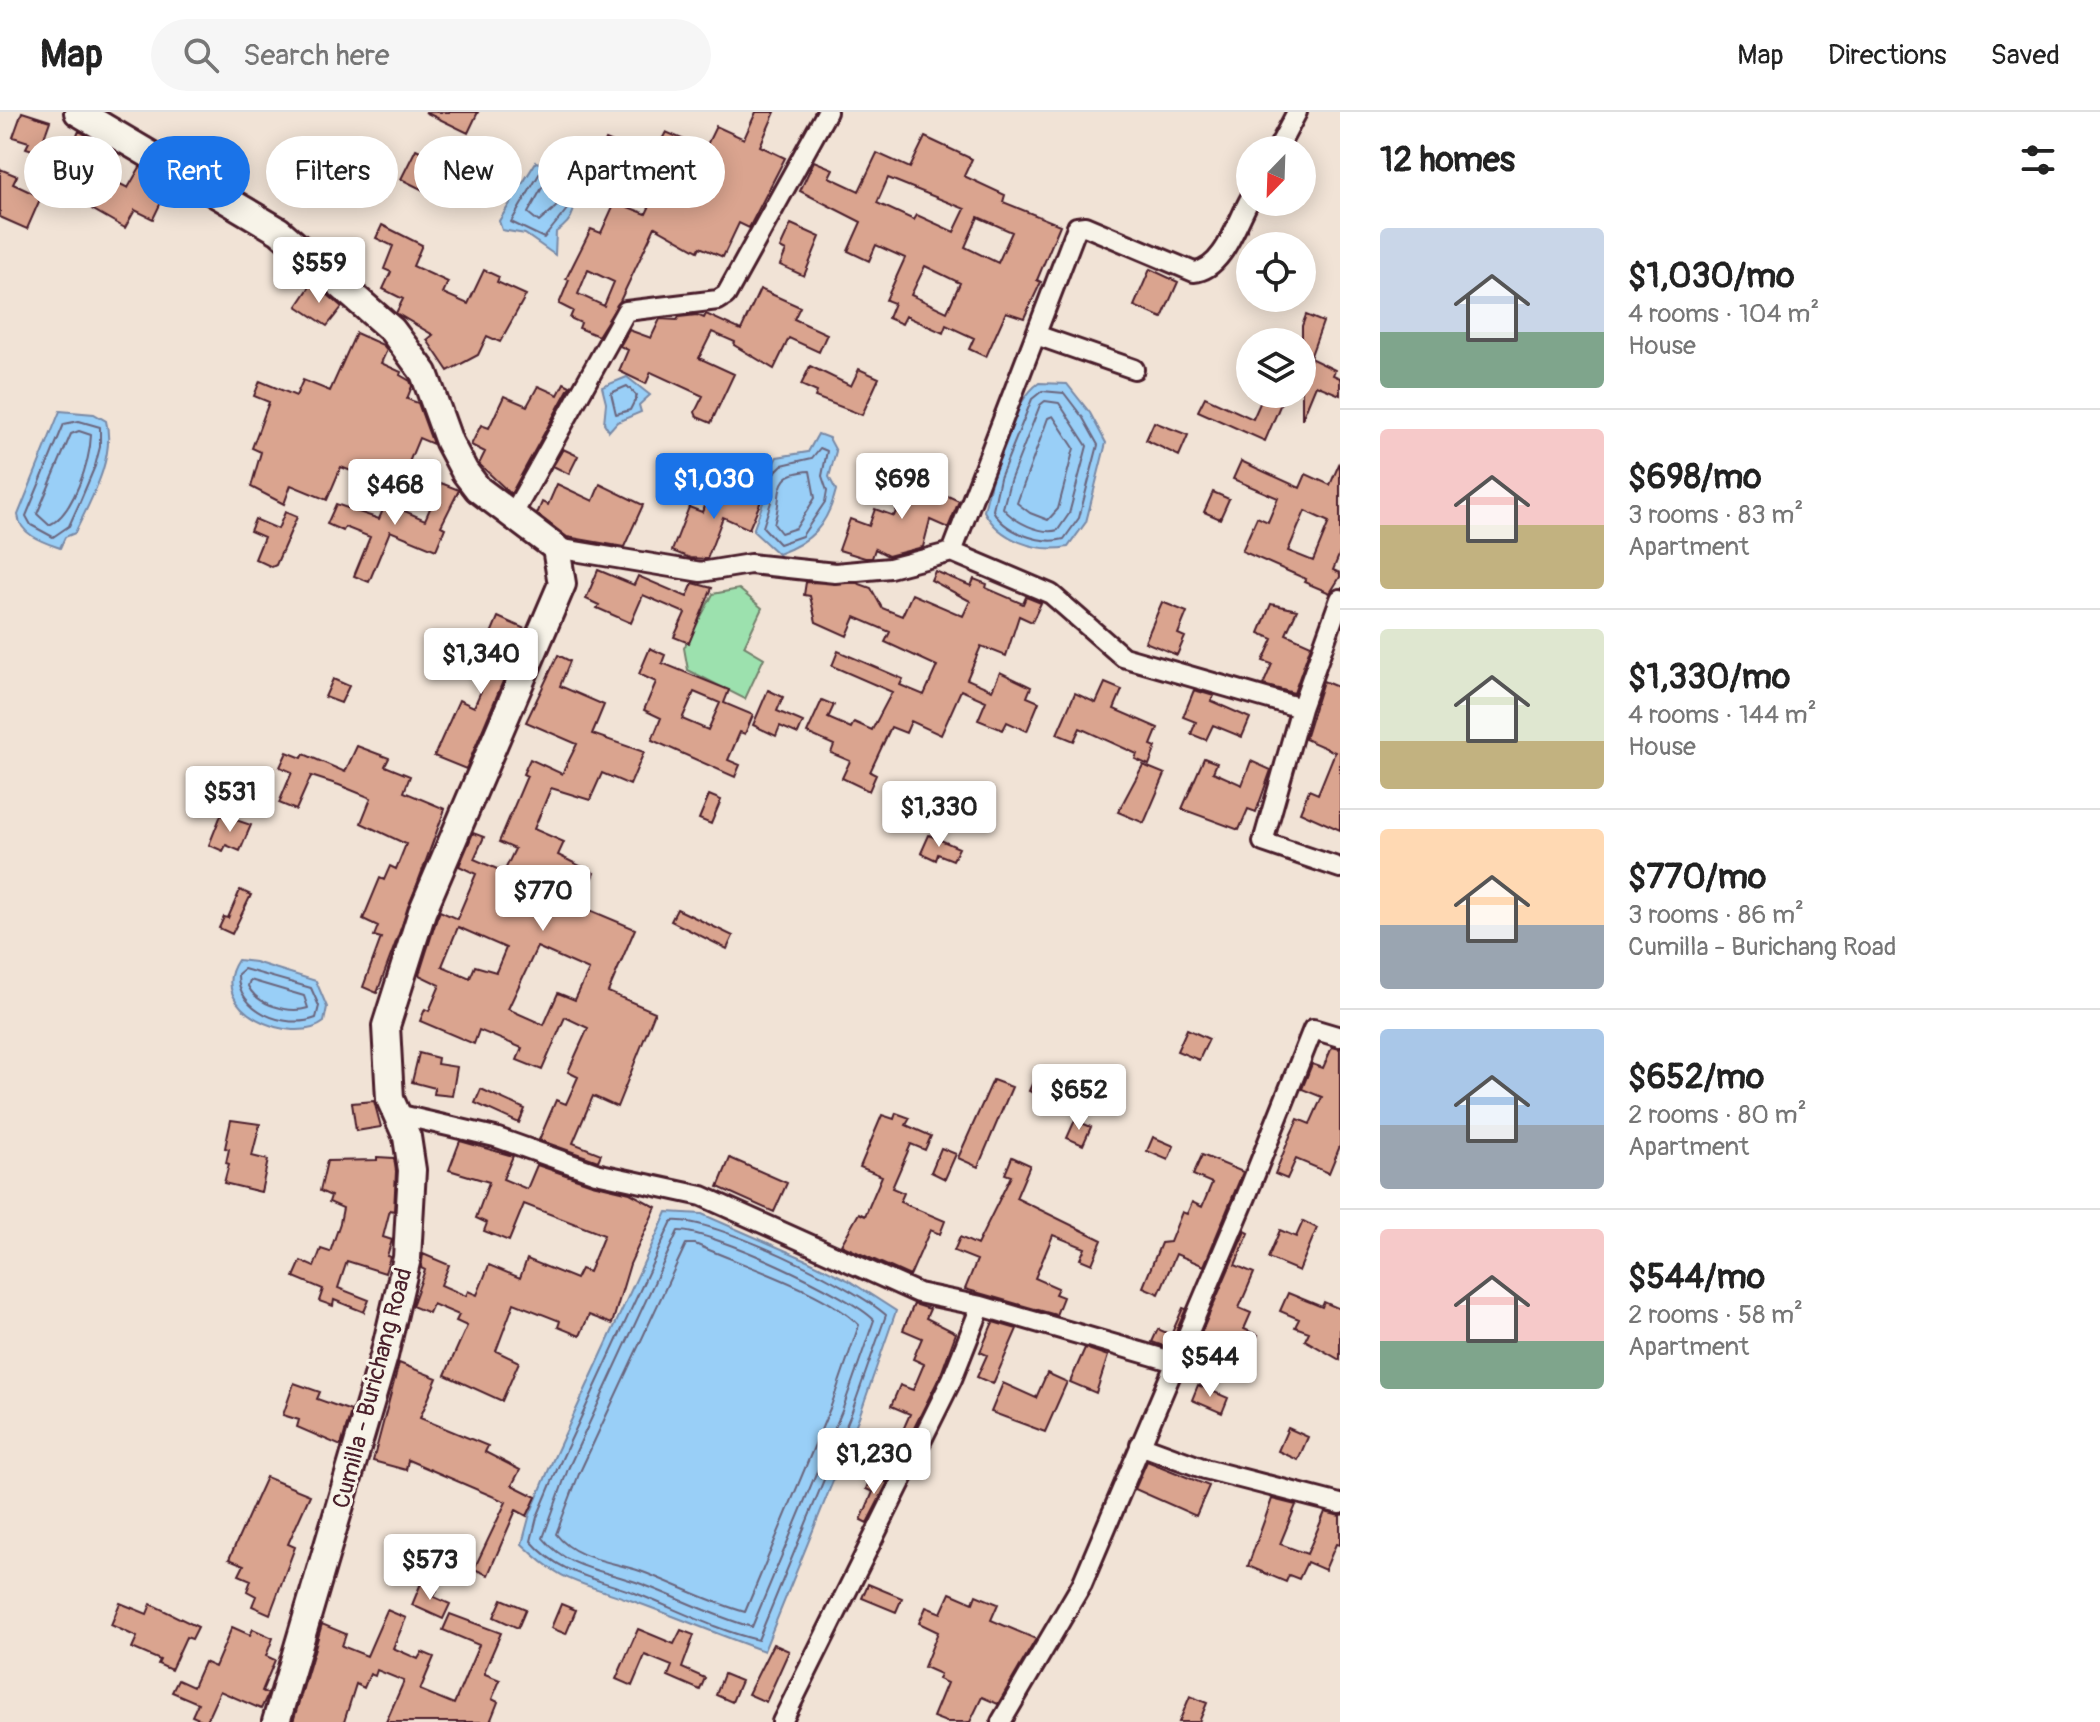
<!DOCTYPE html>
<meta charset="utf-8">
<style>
:root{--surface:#fff;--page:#f6f6f6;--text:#222;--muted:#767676;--line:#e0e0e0;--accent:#1a73e8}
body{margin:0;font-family:Pangolin,sans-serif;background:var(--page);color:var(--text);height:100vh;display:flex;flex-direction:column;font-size:30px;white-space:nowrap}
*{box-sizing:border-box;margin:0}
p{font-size:26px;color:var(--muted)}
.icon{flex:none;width:44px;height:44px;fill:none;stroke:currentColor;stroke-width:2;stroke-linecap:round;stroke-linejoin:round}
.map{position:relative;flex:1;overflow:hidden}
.drawer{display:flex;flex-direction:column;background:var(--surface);width:760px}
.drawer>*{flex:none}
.top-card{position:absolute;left:24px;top:24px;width:760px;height:72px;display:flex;gap:16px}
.needle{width:52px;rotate:203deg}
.buttons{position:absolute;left:1236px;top:24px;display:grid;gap:16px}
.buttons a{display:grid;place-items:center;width:80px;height:80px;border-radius:50%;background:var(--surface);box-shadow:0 4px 20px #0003;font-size:40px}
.price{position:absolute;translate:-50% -68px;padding:0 18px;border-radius:8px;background:#fff;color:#222;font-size:26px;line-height:52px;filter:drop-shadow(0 2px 4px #0008)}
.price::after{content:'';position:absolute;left:50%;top:48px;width:24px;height:18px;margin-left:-12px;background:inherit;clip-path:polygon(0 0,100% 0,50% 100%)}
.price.current{background:var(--accent);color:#fff}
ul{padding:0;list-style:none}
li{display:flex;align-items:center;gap:24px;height:200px;padding:0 40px}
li+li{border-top:2px solid var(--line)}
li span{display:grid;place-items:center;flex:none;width:224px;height:160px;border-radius:8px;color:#555}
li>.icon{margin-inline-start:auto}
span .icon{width:96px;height:96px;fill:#fffc;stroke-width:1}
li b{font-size:34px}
h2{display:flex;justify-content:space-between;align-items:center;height:96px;padding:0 40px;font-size:34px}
.chip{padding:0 28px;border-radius:36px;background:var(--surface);box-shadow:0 4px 20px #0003;font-size:28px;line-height:72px}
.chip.current{background:var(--accent);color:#fff}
header{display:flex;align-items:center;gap:48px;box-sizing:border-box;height:112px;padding:0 40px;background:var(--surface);border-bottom:2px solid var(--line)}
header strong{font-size:38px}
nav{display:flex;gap:44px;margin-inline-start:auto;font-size:28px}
.search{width:560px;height:72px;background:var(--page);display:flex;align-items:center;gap:20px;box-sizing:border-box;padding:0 28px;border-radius:44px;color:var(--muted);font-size:30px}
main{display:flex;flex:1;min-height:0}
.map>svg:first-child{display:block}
.green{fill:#9ce1ae;stroke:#73806c;stroke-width:2}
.water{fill:#99cff7;stroke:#7989a5;stroke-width:2}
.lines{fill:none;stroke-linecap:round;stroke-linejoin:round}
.shore{stroke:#6a657d;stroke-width:2}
.building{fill:#daa48f;stroke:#4a1f2b;stroke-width:2;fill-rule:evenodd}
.street-casing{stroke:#4a1f2b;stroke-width:24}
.secondary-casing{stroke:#4a1f2b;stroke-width:32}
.street{stroke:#f7f3e8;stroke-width:18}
.secondary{stroke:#f7f3e8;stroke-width:26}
.labels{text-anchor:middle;stroke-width:6;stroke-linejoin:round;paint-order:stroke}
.street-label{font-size:24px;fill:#4a1f2b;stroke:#f7f3e8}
</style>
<header>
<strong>Map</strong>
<div class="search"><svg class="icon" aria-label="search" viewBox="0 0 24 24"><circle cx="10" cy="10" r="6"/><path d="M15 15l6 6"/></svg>Search here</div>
<nav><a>Map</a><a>Directions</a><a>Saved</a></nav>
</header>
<main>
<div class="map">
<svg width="1340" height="1610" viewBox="0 0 1340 1610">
<rect width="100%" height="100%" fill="#f1e3d6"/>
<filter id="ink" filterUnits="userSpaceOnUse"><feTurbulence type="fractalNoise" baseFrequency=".0125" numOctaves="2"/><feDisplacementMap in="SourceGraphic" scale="16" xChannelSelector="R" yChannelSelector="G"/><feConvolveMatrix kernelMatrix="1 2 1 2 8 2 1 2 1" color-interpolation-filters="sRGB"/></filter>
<g filter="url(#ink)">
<path class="green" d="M739 477 762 496 744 534 764 546 745 587 688 558 684 536 713 482Z"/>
<path class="water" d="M536 50 555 56 573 74C576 95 576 107 556 120L555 143 525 122 502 118 499 109Z
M627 265 650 283 639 293 641 300 617 310 609 319 604 311 606 291 602 275Z
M1039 271 1067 272 1090 301 1106 331 1086 410 1068 435C1037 441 999 428 984 399 992 365 1010 291 1039 271Z
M60 299 94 302 106 309C116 345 90 389 75 421L65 425 60 436C43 430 20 423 18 403Z
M818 322 829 326 836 339 829 365 836 378C827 414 811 430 778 442L753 419 764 388 760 375 777 345 808 340Z
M238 848 255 850 316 869 327 895 324 910C293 935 204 898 238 848Z
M667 1100 702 1102 807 1148 848 1168 896 1199 859 1305 764 1539C719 1523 675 1504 630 1488 578 1469 564 1473 522 1432L530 1402 552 1350Z"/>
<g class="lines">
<path class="shore" d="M541 59 565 77 568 96 544 126 511 110Z
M543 74 555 82 557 94 539 110 528 101Z
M627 274 637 284 630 298 616 302 611 281Z
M1042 279 1064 281 1083 306 1098 333 1079 406 1064 427C1041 433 1003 420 993 398L1000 366 1032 287Z
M1045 289 1059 291 1087 334 1069 402 1058 418C1041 423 1014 410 1003 396L1010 369 1040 293Z
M1053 304 1074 336 1058 397 1048 408 1030 401 1017 391 1048 306Z
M79 309 100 315V335L95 354 79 392 69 414 53 425 31 413 26 404 64 312Z
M79 319 91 323C90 349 73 403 49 413L37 402 71 322Z
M820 336 827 339 822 364 827 379 825 390 802 424 779 432 763 415 771 390 769 375 774 361 782 353 812 346Z
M810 359 815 386 796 416 781 421 774 412C784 382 770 361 810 359Z
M244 857 311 876 319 894 316 906C285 918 237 899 238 862Z
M250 868 304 884 308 896C289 902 257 893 248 874Z
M672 1109C713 1105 854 1174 886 1203L851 1302 758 1528C716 1518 676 1497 635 1481 596 1466 560 1463 531 1429L537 1405 559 1353Z
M678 1119C711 1118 850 1183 874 1208L842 1299 752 1515C712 1504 675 1484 636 1470 601 1458 567 1456 543 1426L568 1357Z
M686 1132H695C740 1152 827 1180 859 1213L831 1294 745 1500C709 1490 675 1472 640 1459 611 1449 576 1448 556 1422L579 1362Z"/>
</g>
<path class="building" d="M22 0 50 9 39 40 26 36 29 30 13 25Z
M425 0H478L468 21Z
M756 0H775L760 34 785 46 749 116 739 111 723 145 700 135 698 139 655 115 620 189 598 224 579 216 581 211 570 206 573 199 559 192 569 168 566 167 591 117 601 121 615 90 646 102 676 39 660 31 666 20 705 37 716 14 744 27ZM588 158 614 170 604 194 578 182Z
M79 19 113 39 102 63 128 76 140 55 164 69 160 76 166 80 153 107 135 98 125 116 92 97 100 82 83 73 86 67 63 56Z
M925 25 972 47 964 64 1005 83 1003 90 1060 113 1037 168 1041 170 1024 206 1006 200 986 245 969 237 974 226 946 213 943 221 906 204 902 212 888 206 894 191 886 188 905 146 876 133 869 149 848 139 861 110 800 79 814 49 833 57 829 65 859 79 877 41 910 56ZM888 66 965 97 954 120 917 103 914 108 877 91ZM978 105 1012 120 998 151 965 135ZM925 154 960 171 947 200 911 183Z
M606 28 627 37 608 83 596 77 601 64 592 60Z
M416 37 461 59 445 89 401 67Z
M0 57 17 64 13 72 41 85 27 117 0 105Z
M791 112 820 125 804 164 780 153 786 139 780 136Z
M382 113 422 133 413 154 448 170 443 181 468 192 484 158 499 165 497 170 526 183 500 230 487 224 478 243 448 259 427 228 433 223 396 201 403 187 383 177 391 160 384 157 393 134 376 126Z
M1150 157 1178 170 1162 206 1134 194Z
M313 170 342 195 327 214 297 194Z
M760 177 800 195 794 207 827 222 819 240 789 226 774 257 734 233 735 230 712 220 699 246 734 262 711 311 697 305 695 300 703 284 651 260 646 272 619 259 628 238 620 234 629 218 651 226 660 207 677 208 679 205 697 203 704 206 706 202 741 218Z
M1306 203 1323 210 1310 246 1335 258 1333 263 1340 266V283L1316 273 1302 307V214Z
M356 221 383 233 387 238 381 251 401 260 400 263 410 269 412 274 407 287 418 291 433 332 419 326 398 377 341 355 327 388 291 373 284 392 251 375 261 340 252 336 269 290 254 284 260 269 296 284 303 268 330 279Z
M810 254 851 274 859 257 879 266 862 303 815 285 817 280 801 273Z
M564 271 570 274 511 382 479 352 485 340 471 333 481 313 489 316 504 284 527 294 538 274 558 283Z
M1264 282H1285L1265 329 1198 299 1205 285 1253 307Z
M1154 310 1188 323 1179 344 1146 328Z
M563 337 578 344 569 362 553 354Z
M1241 349 1300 376 1306 362 1330 373 1340 350V441L1333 458 1340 461V465L1330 481 1304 470 1306 467 1242 439 1257 405 1268 410 1278 386 1233 367ZM1305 399 1329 410 1313 449 1288 439Z
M912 360 944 373 941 381 959 389 948 416 930 408 923 435 888 444 875 437 872 446H865L839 438 850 407 869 414 875 397 894 404Z
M716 370 761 389 749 417 723 405 707 447 690 446 672 439 689 395 702 400Z
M441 371 459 378 441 414 445 416 436 438 390 419 369 470 354 464 370 425 345 415 343 419 327 412 336 392 379 407 388 386 402 392 400 397 425 408Z
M557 372 593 389 600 372 643 393 624 435 567 425 537 402 542 390 548 393Z
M1213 380 1229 387 1220 407 1204 400Z
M285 400 297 405 276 453 272 455 255 447 264 425 250 419 255 407 278 417Z
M598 458 634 473 638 464 687 485 693 471 712 476 689 531 674 525 685 501 643 483 631 511 597 496 599 493 586 487Z
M935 459 971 474 974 467 987 472 986 476 1023 492 1026 485 1041 491 1032 510 1019 504 1006 544 981 534 967 567 992 578 1000 560 1031 575 1027 585 1039 590 1027 619 1007 610 1003 618 978 608 986 589 961 578 941 623 911 609 906 621 891 615 870 660 876 663 869 679 842 666 850 649 831 641 834 633 807 621 822 588 834 593 828 606 851 616 854 610 872 618 892 580 832 554 838 539 903 567 900 573 924 583 937 554 885 530 890 520 855 505 847 524 816 510 810 484 804 483 806 470 857 471 871 476 882 496 902 504 912 482 963 504 970 489 931 468Z
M1162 490 1187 500 1178 522 1185 525 1177 543 1145 530Z
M1271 492 1297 498 1286 522 1311 533 1294 581 1263 573 1272 552 1263 549 1273 527 1259 521Z
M498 505 525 517 466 657 434 644 459 588 474 595 485 570 473 564Z
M650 536 665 543 662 551 729 578 724 591 753 603 745 622 740 620 728 648 740 653 735 665 652 628 661 606 644 598 656 570 639 562ZM694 580 720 591 708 618 682 607Z
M558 543 570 549 560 574 604 593 592 622 644 640 630 673 602 661 590 688 551 676 534 717 564 730 558 743 594 761 580 794 635 817 608 880 655 900 617 995 593 984 573 1031 601 1042 598 1049 539 1028 556 988 566 992 578 965 568 960 588 916 565 905 542 958 517 948 522 936 479 918 474 932 420 909 425 897 429 899 440 873 419 863 437 806 440 799 457 807 476 762 459 754 473 721 484 725 474 747 504 760 515 737 499 730 527 664 523 662 530 647 562 662 577 632 526 610ZM458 815 506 836 496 860 475 854 470 866 442 854ZM537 835 589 858 575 888 558 881 544 913 508 897Z
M333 567 349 574 341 591 325 585Z
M1323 569 1340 576V718L1300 700 1309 678 1318 682 1335 640 1305 627Z
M1105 571 1122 578 1114 597 1158 616 1151 633 1156 635 1149 653 1135 647 1137 642 1080 616 1074 629 1057 622 1075 581 1096 591Z
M768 578 783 585 777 599 803 610 798 622 780 614 776 624 753 613Z
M1194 578 1214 584 1211 589 1250 606 1242 625 1213 613 1206 628 1191 622 1196 610 1183 605Z
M357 634 389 646 385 654 410 664 404 680 445 697 377 881 363 875 381 826 374 824 378 814 363 807 380 766 384 768 390 754 396 757 406 732 361 711 371 686 339 673 311 664 296 698 279 691 292 660 280 655 287 640 302 646 304 642 345 660Z
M1204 646 1217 651 1213 660 1242 673 1251 649 1271 658 1256 700 1248 697 1239 718 1182 697Z
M1143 653 1165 662 1144 711 1118 700Z
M709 683 721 688 711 712 699 707Z
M221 703 251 713 240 739 226 733 223 739 209 733Z
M929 723 959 736 953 748 938 742 936 748 921 741Z
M240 778 251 783 232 822 219 816 224 805 228 806Z
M677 797 733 824 727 837 671 809Z
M1187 917 1209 927 1199 948 1177 939Z
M1332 935 1340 937V1034L1329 1061 1296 1047 1287 1067 1275 1062 1291 1022 1298 1007 1310 1012 1322 985 1302 977 1312 952 1323 956Z
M419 941 438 946 437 952 457 955 452 984 434 982 435 976 412 970Z
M1038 958 1059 966 1050 988 1029 979Z
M993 968 1012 975 978 1055 958 1046Z
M481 977 525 997 519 1011 475 991Z
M374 989 381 1015 356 1019 352 991Z
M896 1001 910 1006 906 1013 931 1024 925 1038 911 1032 892 1076 904 1081 900 1090 945 1109 940 1122 930 1118 910 1164 841 1133 859 1101 865 1104 882 1064 860 1055 882 1003 894 1007Z
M231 1008 260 1012 252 1044 268 1048 261 1080 224 1071 229 1052 226 1051 229 1037 225 1036Z
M1075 1008 1091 1015 1083 1033 1067 1026Z
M1153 1025 1174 1034 1168 1048 1147 1039Z
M460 1029 513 1044 503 1067 527 1077 537 1053 592 1072 630 1081 656 1095 630 1152 612 1212 589 1203 580 1224 558 1215 560 1209 514 1191 496 1239 519 1250 502 1289 445 1263 467 1214 456 1209 459 1203 433 1192 429 1201 412 1194 425 1158 421 1156 423 1142 449 1153 441 1173 466 1184 468 1179 477 1183 489 1153 520 1166 527 1147 576 1167 581 1157 589 1160 604 1123 524 1092 509 1129 484 1119 487 1111 476 1106 489 1070 449 1058Z
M941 1036 956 1042 945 1067 931 1060Z
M1202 1043 1243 1060 1204 1154 1176 1142 1159 1182 1143 1175 1161 1131 1170 1130 1182 1100 1187 1102 1192 1090 1202 1095 1212 1071 1193 1063Z
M377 1045 394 1046 396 1059 394 1099 390 1098 383 1125 392 1128 387 1144 390 1145 385 1161 347 1149 338 1176 369 1188 364 1200 334 1188 333 1194 319 1189 323 1177 294 1165 301 1149 314 1155 321 1137 330 1140 340 1111 343 1096 329 1090 331 1084 320 1079 327 1049 377 1048Z
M1012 1045 1030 1053 1016 1086 1102 1128 1092 1152 1080 1147 1085 1136 1053 1123 1035 1166 1058 1176 1055 1182 1063 1185 1056 1203 965 1177 977 1148 954 1139 960 1125 977 1133 1011 1064 1005 1062Z
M730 1046 787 1071 774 1100 718 1075Z
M1303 1109 1317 1116 1299 1159 1268 1146 1280 1118 1296 1125Z
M1245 1119 1249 1121 1235 1153 1254 1161 1239 1196 1251 1201 1244 1217 1258 1223 1243 1257 1207 1242 1196 1258 1187 1254Z
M1288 1181 1322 1195 1324 1190 1340 1197V1248L1305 1228 1309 1220 1295 1215 1299 1207 1280 1199Z
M914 1192 930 1197 926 1206 956 1221 941 1262 910 1324 902 1320 910 1302 891 1294 900 1273 913 1278 924 1252 913 1247 922 1226 903 1218Z
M1183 1196 1186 1197 1169 1236 1152 1230 1158 1217 1171 1223Z
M993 1210 1017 1217 993 1272 977 1265 987 1243 980 1240Z
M1085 1236 1108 1244 1096 1281 1070 1270Z
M399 1251 437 1266 420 1306 488 1334 485 1340 520 1358 512 1373 536 1385 527 1404 516 1398 488 1463 474 1457 506 1390 408 1348 406 1358 373 1349Z
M1047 1261 1067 1270 1045 1320 991 1300 1003 1271 1036 1286Z
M294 1271 320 1280 317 1287 351 1299 341 1334 297 1315 299 1308 283 1303Z
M1198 1273 1228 1286 1222 1301 1192 1288Z
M1288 1316 1308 1325 1298 1348 1278 1339Z
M1147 1349 1209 1374 1196 1404 1135 1377Z
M871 1364 886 1370 889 1368 867 1411 861 1408 873 1380 866 1377Z
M266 1365 310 1383 288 1432 295 1435 270 1502 252 1494 256 1484 247 1479 251 1468 239 1463 244 1453 229 1447Z
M1272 1387 1296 1393 1280 1432 1307 1442 1325 1400 1340 1404V1433L1336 1432 1325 1458 1307 1450 1299 1467 1289 1463 1286 1470 1248 1454Z
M421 1471 437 1478 434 1485 450 1492 443 1507 412 1493Z
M868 1472 902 1486 896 1500 862 1486Z
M950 1481 973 1491 976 1483 998 1492 991 1508 1036 1527 998 1592 982 1585 970 1610H946L933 1605 947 1571 938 1567 940 1562 924 1555 938 1520 919 1511 926 1495 941 1501Z
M502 1487 526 1497 518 1516 494 1505Z
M120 1491 147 1502 151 1492 198 1515 192 1527 186 1525 171 1558 158 1552 160 1548 132 1536 137 1525 111 1513Z
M561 1492 576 1498 566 1522 551 1516Z
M387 1498 406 1506 393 1536 418 1547 422 1540 434 1545 420 1578 454 1592 479 1533 443 1518 450 1502 501 1521 485 1558V1562L500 1568 492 1587 498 1590 490 1610H386L404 1569 377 1558 375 1564 370 1562 364 1576 356 1572 344 1610H293L322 1512 346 1522 342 1534 367 1544Z
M232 1515 250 1523 253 1517 273 1526 266 1544 275 1548 262 1579 268 1582 261 1597 220 1579 206 1610 192 1604 198 1591 172 1580 178 1568 193 1575 204 1550 215 1555Z
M638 1517 674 1532 681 1518 694 1523 682 1556 705 1566 700 1578 668 1564 672 1554 645 1543 632 1574 616 1567Z
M773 1532 789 1539 766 1590 748 1582Z
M724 1562 741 1569 732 1590 716 1583Z
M1190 1584 1207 1591 1199 1610H1179Z"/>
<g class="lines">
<defs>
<path id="street" d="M1277 38 1297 0
M1036 223 1134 257
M513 402 626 199 718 188 726 183 827 0
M556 436 701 460 750 452 835 461 890 456 952 440 1051 482 1123 545 1301 596 1340 487
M952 440 1077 115 1085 114 1194 160C1223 158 1237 110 1250 87
M1301 596 1263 730 1340 756
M397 1002 495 1025 596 1061 702 1084 918 1181 981 1194 1175 1250
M1140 1333 1205 1357 1340 1392
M782 1610 952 1267 981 1194
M1001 1610 1082 1472 1246 1085 1313 917 1340 925"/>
<path id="secondary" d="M78 0 279 119 392 218 424 261 449 330 465 360 478 377 556 436 562 472 422 800 386 914 390 987 407 1025 412 1058 407 1146 384 1244 276 1610"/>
</defs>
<use href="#street" class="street-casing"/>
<use href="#secondary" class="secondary-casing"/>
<use href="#street" class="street"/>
<use href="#secondary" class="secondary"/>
</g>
</g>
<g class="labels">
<g class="street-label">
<text transform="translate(372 1276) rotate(-75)" y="8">Cumilla - Burichang Road</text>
</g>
</g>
</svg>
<div class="buttons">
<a><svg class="needle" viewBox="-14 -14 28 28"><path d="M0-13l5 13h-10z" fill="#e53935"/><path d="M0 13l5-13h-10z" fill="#767676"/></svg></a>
<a><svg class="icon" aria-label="locate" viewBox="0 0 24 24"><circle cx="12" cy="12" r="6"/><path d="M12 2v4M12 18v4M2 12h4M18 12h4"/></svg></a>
<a><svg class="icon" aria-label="layers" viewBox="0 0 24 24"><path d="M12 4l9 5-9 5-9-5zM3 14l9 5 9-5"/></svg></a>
</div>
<b class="price" style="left:319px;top:193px">$559</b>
<b class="price current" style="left:714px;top:409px">$1,030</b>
<b class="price" style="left:902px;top:409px">$698</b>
<b class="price" style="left:395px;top:415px">$468</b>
<b class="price" style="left:481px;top:584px">$1,340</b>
<b class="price" style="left:230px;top:722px">$531</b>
<b class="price" style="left:939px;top:737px">$1,330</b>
<b class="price" style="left:543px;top:821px">$770</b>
<b class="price" style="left:1079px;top:1020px">$652</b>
<b class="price" style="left:1210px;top:1287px">$544</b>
<b class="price" style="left:874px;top:1384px">$1,230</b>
<b class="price" style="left:430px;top:1490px">$573</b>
<div class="top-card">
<a class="chip">Buy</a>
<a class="chip current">Rent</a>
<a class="chip">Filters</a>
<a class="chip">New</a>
<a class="chip">Apartment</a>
</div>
</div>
<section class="drawer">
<h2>12 homes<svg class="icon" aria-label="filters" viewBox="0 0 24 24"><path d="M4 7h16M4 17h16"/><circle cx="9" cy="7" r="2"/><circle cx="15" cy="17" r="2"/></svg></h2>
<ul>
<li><span style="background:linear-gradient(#c9d6e8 65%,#7fa58c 0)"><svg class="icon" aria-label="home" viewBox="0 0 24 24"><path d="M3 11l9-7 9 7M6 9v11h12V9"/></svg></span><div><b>$1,030/mo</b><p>4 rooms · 104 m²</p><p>House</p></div></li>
<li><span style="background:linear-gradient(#f6c9c9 60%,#c2b280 0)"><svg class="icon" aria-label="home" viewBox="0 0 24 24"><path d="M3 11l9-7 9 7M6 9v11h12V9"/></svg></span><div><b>$698/mo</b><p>3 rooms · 83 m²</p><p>Apartment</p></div></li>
<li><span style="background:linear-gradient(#dfe7d0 70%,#c2b280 0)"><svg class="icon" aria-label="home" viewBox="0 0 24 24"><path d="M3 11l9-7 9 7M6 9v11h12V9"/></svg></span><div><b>$1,330/mo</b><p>4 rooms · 144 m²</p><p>House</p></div></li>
<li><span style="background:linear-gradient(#ffd9b3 60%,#9aa5b1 0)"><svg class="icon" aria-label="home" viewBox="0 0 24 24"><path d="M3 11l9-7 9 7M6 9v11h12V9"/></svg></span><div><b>$770/mo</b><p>3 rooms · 86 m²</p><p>Cumilla - Burichang Road</p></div></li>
<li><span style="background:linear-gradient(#a9c7e8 60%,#9aa5b1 0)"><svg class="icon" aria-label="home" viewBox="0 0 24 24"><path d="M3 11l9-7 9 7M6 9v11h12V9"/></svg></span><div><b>$652/mo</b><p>2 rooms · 80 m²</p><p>Apartment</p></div></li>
<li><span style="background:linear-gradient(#f6c9c9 70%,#7fa58c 0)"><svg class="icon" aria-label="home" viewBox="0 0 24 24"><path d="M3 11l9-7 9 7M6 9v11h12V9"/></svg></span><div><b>$544/mo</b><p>2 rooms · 58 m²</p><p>Apartment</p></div></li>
</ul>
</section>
</main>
